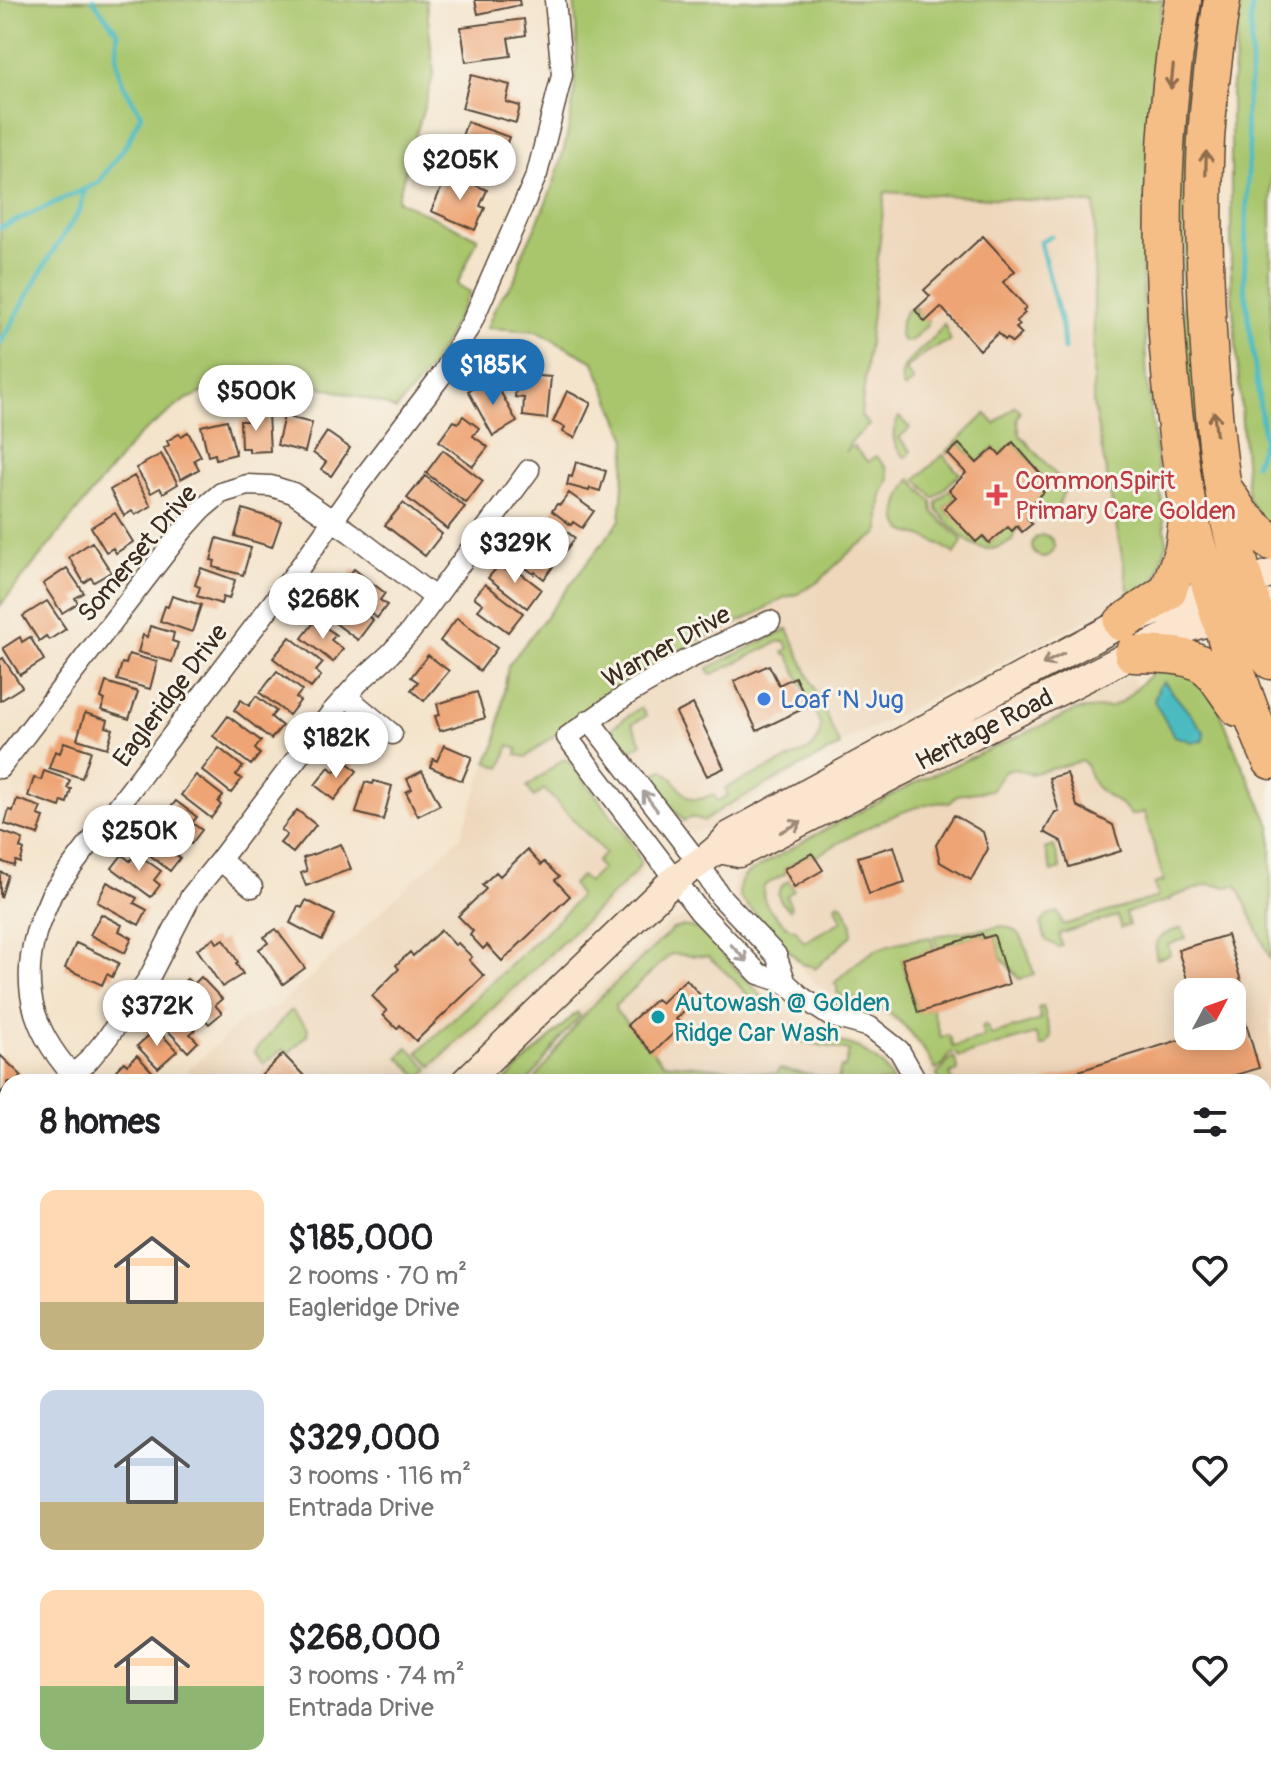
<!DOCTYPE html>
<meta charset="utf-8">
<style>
:root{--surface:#fff;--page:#f2f2f2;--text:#202124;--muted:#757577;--accent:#1f6fb2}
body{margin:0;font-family:Pangolin,sans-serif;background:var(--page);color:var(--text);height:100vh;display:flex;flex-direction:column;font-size:30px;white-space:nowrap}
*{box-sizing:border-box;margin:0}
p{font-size:26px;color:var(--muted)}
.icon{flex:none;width:44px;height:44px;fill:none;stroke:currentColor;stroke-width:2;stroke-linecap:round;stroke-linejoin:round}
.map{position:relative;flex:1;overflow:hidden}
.sheet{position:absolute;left:0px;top:1074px;width:1272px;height:712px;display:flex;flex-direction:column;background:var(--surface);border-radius:24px 24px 0 0;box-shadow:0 4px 20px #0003}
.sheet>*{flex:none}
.needle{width:52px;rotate:49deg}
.controls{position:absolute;left:1174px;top:978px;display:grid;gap:16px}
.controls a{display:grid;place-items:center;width:72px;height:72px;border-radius:16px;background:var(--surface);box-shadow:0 4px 20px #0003;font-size:40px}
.price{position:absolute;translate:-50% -68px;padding:0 18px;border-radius:28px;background:#fff;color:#222;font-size:26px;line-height:52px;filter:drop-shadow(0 2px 4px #0008)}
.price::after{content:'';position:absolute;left:50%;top:48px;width:24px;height:18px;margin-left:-12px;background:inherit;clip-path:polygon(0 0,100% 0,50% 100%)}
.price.selected{background:var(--accent);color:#fff}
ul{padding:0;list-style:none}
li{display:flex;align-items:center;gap:24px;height:200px;padding:0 40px}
li span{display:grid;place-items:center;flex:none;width:224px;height:160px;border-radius:16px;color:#555}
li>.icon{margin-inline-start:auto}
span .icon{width:96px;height:96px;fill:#fffc;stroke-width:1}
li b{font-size:34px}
h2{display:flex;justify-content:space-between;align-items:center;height:96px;padding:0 40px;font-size:34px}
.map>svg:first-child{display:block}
.built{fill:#eed7bb;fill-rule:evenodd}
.green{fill:#a9c66d;stroke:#727846;stroke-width:2}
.water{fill:#4cbbc1;stroke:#447270;stroke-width:2}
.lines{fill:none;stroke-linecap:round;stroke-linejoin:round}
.stream{stroke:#4cbbc1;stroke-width:5}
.building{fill:#eea474}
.street-casing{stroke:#574638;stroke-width:23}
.secondary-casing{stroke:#574638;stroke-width:31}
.highway-casing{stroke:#574638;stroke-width:39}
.street{stroke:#fff;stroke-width:20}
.secondary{stroke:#fbe5cf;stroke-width:28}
.highway{stroke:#f6be87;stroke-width:36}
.oneway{stroke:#8f6d4d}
.oneway2{stroke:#9b8876}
.oneway3{stroke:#a79f9a}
.health-dot{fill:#e0444e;stroke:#f7f3e8;stroke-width:3}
.shop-dot{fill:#3f7fe0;stroke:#f7f3e8;stroke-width:3}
.culture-dot{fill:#0f9aa8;stroke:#f7f3e8;stroke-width:3}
.labels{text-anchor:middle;stroke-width:6;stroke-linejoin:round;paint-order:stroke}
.health-label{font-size:26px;fill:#be3a42;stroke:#f7f3e8;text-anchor:start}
.street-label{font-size:26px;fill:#3b2a1e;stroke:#f7f3e8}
.shop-label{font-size:26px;fill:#366cbe;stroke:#f7f3e8;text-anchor:start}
.culture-label{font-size:26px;fill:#0d838f;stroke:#f7f3e8;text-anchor:start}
</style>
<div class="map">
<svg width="1271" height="1786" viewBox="0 0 1271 1786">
<rect width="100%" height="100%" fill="#f7f3e8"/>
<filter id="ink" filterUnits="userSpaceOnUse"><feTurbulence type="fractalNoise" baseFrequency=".0125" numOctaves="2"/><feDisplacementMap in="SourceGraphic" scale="16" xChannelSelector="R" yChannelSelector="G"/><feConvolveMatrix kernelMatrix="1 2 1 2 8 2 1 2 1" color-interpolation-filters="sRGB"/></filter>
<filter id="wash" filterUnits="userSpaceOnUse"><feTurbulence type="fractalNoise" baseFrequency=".006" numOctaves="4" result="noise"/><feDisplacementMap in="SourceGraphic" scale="32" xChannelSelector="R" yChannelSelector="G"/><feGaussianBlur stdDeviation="1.8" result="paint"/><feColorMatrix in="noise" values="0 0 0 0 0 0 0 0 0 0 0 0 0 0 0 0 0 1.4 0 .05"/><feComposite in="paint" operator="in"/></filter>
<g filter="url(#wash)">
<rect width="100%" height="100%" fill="#f4e4cc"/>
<path class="built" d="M884 192 1095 204 1093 403 1130 598 842 743 706 829 701 831 690 832 686 831 593 707 646 670 701 639 752 616 751 576 861 416Z
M1131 675 1191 783 1271 960V1690L1264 1692V1082H935L921 1051 903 1029 884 1015 873 1010 839 1000 817 984 738 903 733 891 735 877 743 869 814 829 922 773 1029 726ZM1188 992H1232V1036H1188Z
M504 691 554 734 643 852 646 865 639 878 425 1082H176L243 1019 279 1005 311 977 461 836 487 762 496 744Z
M681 918 697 922 770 998 794 1017 826 1034 862 1044 886 1063 896 1082H651L577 1012 669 923Z
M561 1778H1110L1112 1786H570Z"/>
<path class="green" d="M0 0H426L434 73 397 200 478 238 457 285 470 292 433 365 396 410 381 403 258 370 185 400 137 437 0 606Z
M574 0H1163L1150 99 1142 270 1147 379 1167 543 1155 582 1130 598 1093 403 1095 204 885 192 861 416 869 425 851 442 845 452 853 446 868 462 876 456 887 468 889 479 882 495 880 510V529L877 535 854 548 818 582 797 594 783 598 752 616 701 639 646 670 586 711 526 757 516 755 518 749 509 745 501 768 487 762 496 744 508 666 620 520 627 439 594 362 536 331 487 328C491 318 495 305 502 296 512 283 519 278 520 260 533 231 549 200 558 170 575 114 581 58 574 0Z
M1191 0H1213L1214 528H1210L1202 492 1186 364 1175 144Z
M1241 0H1271V532L1248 499 1231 281V95Z
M913 308H917L915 310 925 321 928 319V324L911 341 905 342 900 337 901 320 906 311Z
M944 324 951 341C932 347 919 356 905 370L913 380 912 383 905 388 903 387C895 366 919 353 932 339 937 334 940 329 944 324Z
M1015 406 1021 411 1017 419 1020 435 1066 486 1056 511C1046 510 1038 508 1029 513L1026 509 1038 485 1044 479 1014 443 1000 455 993 448 977 463 959 444 948 454 946 452 986 414 995 424Z
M899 417 910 428 899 438 911 451 908 456 905 457C891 446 891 431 899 417Z
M943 455 960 474 934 498 916 479Z
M911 479 932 502 933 511 936 515 961 539 962 542 955 554C942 546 930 537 914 534 908 532 906 533 902 529 891 515 903 491 911 479Z
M949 490 956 497 944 508C954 522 976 529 989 543L1008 527 1017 526 1019 528 1015 531 1012 541C1005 544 996 550 988 549 968 548 950 524 937 510V502Z
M1032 546a11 11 0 1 1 22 0a11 11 0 1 1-22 0Z
M788 629 840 746 726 806 704 821C697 817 690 816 684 821L647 778 663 770C685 784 680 811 713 794L718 801 728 795 725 788 809 750C817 743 822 734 820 723L788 654 785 655 783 652 789 648 785 641 778 642 711 675 708 668Z
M1162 669 1179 671 1211 689 1239 758 1271 826V960L1237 885 1228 887 1209 884 1170 898V900L1125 913 1129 925 1121 928 1117 916 1059 934 1062 946 1058 947 1046 940 1041 924 1048 915 1058 912 1063 925 1158 897 1154 884 1164 881 1144 812 1131 815C1121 799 1103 797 1095 785 1089 777 1090 768 1083 761L1030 774 1014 769 1004 772 991 790 957 795 950 803C916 798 845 839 815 857L812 853 784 869 786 873 764 886C759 905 777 916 789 928L795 929 804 942 842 921 836 906 838 903 843 905 852 925V935L815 969 811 966 802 964 741 899C737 891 740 880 747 874L817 834 921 780 1077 710 1111 707 1123 701 1152 673Z
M641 707 646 716 632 724 642 743 628 753 614 736 613 727Z
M562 760H566L572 765C584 781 640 848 640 864 639 868 636 871 634 874L432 1066 418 1052 567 911 579 896 572 884 581 876 588 882 602 869 596 862 605 853 544 789 534 797 527 787Z
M1054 846 1061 869 1052 872 1045 849Z
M788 881 794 890 786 896 791 906 790 910C777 900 773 891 788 881Z
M683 926 697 929 702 932 768 1003 770 1009 766 1012 761 1011 735 981 709 957 671 954 615 1006 616 1011 663 1063 777 1074 779 1069 838 1080 841 1067 845 1068 849 1051 790 1039 787 1033 792 1024 823 1037 859 1048 883 1066 893 1082H533L577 1023 601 997 673 929Z
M1003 926C1027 931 1028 955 1034 975L1019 979 1001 957 994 935 984 938 982 934 938 948 934 936Z
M1182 928 1186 938 1168 945 1170 955 1157 959C1150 937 1165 933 1182 928Z
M931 937 934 949 902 960 918 1012 932 1008 941 1038 947 1035 950 1037 953 1047 984 1037 982 1028 984 1025 987 1026 991 1035 1041 1020 1038 1008 1043 1006 1051 1037 1046 1045 1041 1047 1036 1034 959 1057 956 1053H951L942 1066 936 1070C921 1042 903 1018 874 1005 862 1000 847 1000 837 993V986L834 984 837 980C873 946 883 944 931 937Z
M291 1010 308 1028 307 1035 289 1053 283 1049 265 1064 254 1052Z
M577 1012 580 1016C560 1035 547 1060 528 1081L504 1082Z
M408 1047 429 1069 421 1077 415 1073 399 1057Z
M954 1057 958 1068 957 1072 950 1074 953 1082H939L937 1074C945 1069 947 1060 954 1057Z
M8 1536V1577L0 1585V1544Z
M69 1778H115L106 1786H70Z
M352 1778H580L590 1786H344Z
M1079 1778H1112L1114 1786H1084Z"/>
<path class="water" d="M1164 682 1204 731 1203 741 1193 742 1174 736 1154 701 1159 686Z
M1271 1652V1708H1264V1669L1269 1667 1265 1654Z"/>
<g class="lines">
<path class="stream" d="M1254 0 1251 14V71L1245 121 1249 142 1244 282 1264 439 1255 464
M0 228 98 183 128 142 141 114C121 83 113 70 118 33L93 0
M1051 236 1040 242 1062 326 1064 349
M0 344 50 256 80 210 85 189
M1265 1575 1266 1580 1271 1584"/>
</g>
<g id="blocks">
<path class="building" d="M475 0H519L520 5 478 14Z
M524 19 526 35 508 38 511 56 466 62 461 27Z
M471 75 510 85 506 102 520 106 516 123 462 108Z
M467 122 509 137 504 151 508 152 499 176 454 159Z
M448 173 487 190 480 206 485 208 475 230 431 211Z
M983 236 1015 271 1003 282 1026 307 1023 311 1025 313 1016 321 1020 325 1016 328 1022 334 1012 343 1007 338 1005 340 998 333 980 350 941 307 925 322 915 310 930 296 924 290Z
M527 375 551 377 547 419 523 416 524 398 515 397 517 378 527 379Z
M493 378 517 422 493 436 468 391Z
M567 391 591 403 575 438 563 432 565 427 553 422Z
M268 414 270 451 249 452V448H241L240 421H248V415Z
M284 416 312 423 305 452 277 445Z
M463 416 479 428 473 436 488 447 473 466 439 441 454 421 458 423Z
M227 420 236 454 216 459 215 454 208 456 201 426Z
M188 432 201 456 194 460 199 469 181 479 164 448 169 445 167 441 179 434 181 436Z
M327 432 350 448 331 476 321 469 326 462 313 453Z
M1013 442 1045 479 1038 485 1044 492 1026 509 1031 514 1027 518 1032 524 1022 532 1017 526 1012 531 1008 527 989 543 983 536 976 542 944 508 956 497 949 490 966 473 948 454 959 444 977 463 994 448 1000 455Z
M443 450 483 481 466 503 426 473Z
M161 454 178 484 163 493 160 488 151 493 136 468Z
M576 462 606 471 600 491 590 488 589 491 567 485 569 476 572 477Z
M134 476 151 506 135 515 132 511 124 516 110 490Z
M425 476 465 507 447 529 407 498Z
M569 493 594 511 582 528 573 522 571 525 552 511 557 504 560 505Z
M403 503 442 534 425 556 385 525Z
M243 509 281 521 272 547 235 536Z
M115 513 133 542 116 553 113 548 106 552 91 527Z
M551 520 575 538 563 554 554 548 552 550 541 541 545 536 541 532Z
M217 538 251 548 243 575 213 567 215 561 211 560Z
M92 542 111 572 94 582 91 578 84 583 69 557Z
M532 543 557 561 544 579 535 572 534 574 515 560 520 553 523 555Z
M499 565 505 570 510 565 541 589 527 608 488 578Z
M67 568 84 593 75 598 78 603 62 613 43 584Z
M201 568 235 580 229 599 223 597 221 604 197 596 200 587 195 585Z
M354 569 385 593 380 600 387 605 377 618 339 588Z
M485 584 523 613 508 632 478 610 483 604 474 597Z
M334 591 373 620 358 640 319 611Z
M172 596 201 605 192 632 160 621 165 606 168 607Z
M47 601 66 629 49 640 46 636 39 641 23 616Z
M457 618 497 648 480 671 440 641Z
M316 620 336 635 331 640 343 649 333 662 302 638Z
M150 626 174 633 172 641 178 643 172 662 138 652 143 635 147 637Z
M20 637 22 642 30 637 44 660 20 675 3 648Z
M290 637 323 663 316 671 321 676 311 688 273 658Z
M129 654 157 662 150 689 117 680 122 663 126 664Z
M428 655 449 671 424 701 411 690 418 682 411 677Z
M3 658 22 687 0 701V660Z
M769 665 779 685 795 677 809 706 757 731 734 681Z
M277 671 302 690 296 698 300 701 289 715 260 693Z
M106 682 138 692 129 719 101 710 105 700 101 698Z
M477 692 485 718 440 731 435 716 440 715 437 704Z
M256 696 276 711 271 717 282 726 271 739 234 710 241 700 249 706Z
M693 704 724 768 707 776 676 713Z
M85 713 108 720 106 727 113 729 107 748 77 739Z
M228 716 261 741 255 749 260 754 251 765 213 736Z
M64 742 91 751 82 778 49 768 55 751 60 753Z
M444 745 472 757 462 781 430 767 433 759 437 761Z
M219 748 243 767 236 775 242 779 231 793 202 770Z
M344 760 357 771 334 800 315 785 329 767 334 772Z
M44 771 70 780 67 788 71 789 67 803 62 801 60 807 28 796 34 778 41 780Z
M422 771 440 805 418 816 406 792 412 789 407 779Z
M1067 773 1077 806 1113 825 1121 851 1069 867 1061 841 1044 832 1055 812H1059L1049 778Z
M196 775 223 796 218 802 221 805 211 818 181 795Z
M374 781 392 786 383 820 356 813 365 782 373 784Z
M17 799 41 807 38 815 44 817 38 835 5 824 9 810 13 811Z
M176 801 197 817 192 823 202 830 191 844 161 820Z
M297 810 316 825 293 853 280 843 287 835 281 830Z
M954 815 983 832 988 849 971 880 940 862 936 845Z
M155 830 172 843 168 848 180 858 170 871 141 848Z
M0 831 23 839 20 848 24 850 20 863 16 861 14 866 0 861Z
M341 844 351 869 306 886 301 873 307 871 303 858Z
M894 846 905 883 869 894 858 857Z
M527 850 541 865 544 862 559 877 555 880 570 896 502 961 487 945 483 949 470 935 473 931 458 916 486 889 482 885 496 872 500 876Z
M136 853 161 871 154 880 160 885 151 897 112 868 122 855 130 861Z
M812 853 823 870 794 887 784 869Z
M0 872 8 875 1 897H0Z
M107 882 137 898 134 903 147 910 139 925 97 902Z
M306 900 335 915 322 940 290 923 298 906 302 908Z
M101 914 122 925 119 931 132 938 125 953 90 935Z
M276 929 305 968 283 984 259 949 268 943 264 937Z
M441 930 455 945 458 943 472 957 469 960 484 976 416 1041 400 1025 397 1029 383 1015 387 1011 372 996 399 969 396 965 410 952 413 956Z
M982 934 984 938 994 935 1009 984 918 1013 902 959Z
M1227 935 1242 984 1217 992H1191L1178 950Z
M214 938 217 943 224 939 238 962 236 964 243 974 222 987 197 949Z
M76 943 119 963 112 977 107 974 102 985 65 968Z
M201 977 222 999 215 1005 222 1013 209 1024 176 990 187 979 193 985Z
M686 979 701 996 676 1019 682 1025 653 1053 627 1025 656 999 661 1003Z
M184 1008 196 1021 191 1026 195 1030 190 1034 198 1042 188 1052 158 1020 171 1009 177 1015Z
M1245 1020 1259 1068 1212 1082H1043L1192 1036H1232V1024Z
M154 1026 177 1051 158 1068 137 1046 148 1036 146 1033Z
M283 1054 310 1082H254L265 1072Z
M0 1055 22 1076 16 1082H8V1085L0 1094Z
M137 1055 157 1077 151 1082H127L116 1070 124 1062 127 1065Z
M1271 1383V1564L1265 1565 1264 1386Z
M8 1392V1422L0 1418 5 1407 2 1405Z
M0 1707 5 1712 8 1709V1740L0 1731Z
M1266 1716H1271V1786H1248V1778H1264V1725H1266Z
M137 1778H206L198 1786H128Z
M628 1778H767L773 1786H634Z
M974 1778H1076L1082 1786H969L967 1783Z"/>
</g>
</g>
<g filter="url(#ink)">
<use href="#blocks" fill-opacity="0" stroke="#574638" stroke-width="2"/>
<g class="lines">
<defs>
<path id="street" d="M770 621 688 659 631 692 567 737 699 911 759 974 786 983 803 998 830 1016 870 1027 899 1050 917 1082
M346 696 392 734
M589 720 698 862 720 896 776 955 786 983
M0 768 183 530 201 510 221 493 247 485 271 486 293 493 351 533 434 597
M220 860 252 887
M65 1082 88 1061 108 1037 149 978 191 896 220 860 331 713 359 682 390 654 410 632 529 470
M79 1082C37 1038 19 994 36 933 40 920 47 906 52 893L297 571 358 485 444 372 472 322 537 174 562 75 555 0
M0 1352 8 1340
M0 1600 8 1593
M1125 1778 1126 1786
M332 1786 341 1778"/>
<path id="secondary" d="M719 849 739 853 1162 639 1190 627 1271 604
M465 1082 674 880C693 866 715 855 729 836L1024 675 1122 623 1211 592 1271 574
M0 1516 8 1509"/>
<path id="highway" d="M1183 0C1154 164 1159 344 1188 507 1193 535 1203 563 1211 589 1228 648 1246 705 1271 761
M1222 0C1215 46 1209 93 1206 139 1202 214 1205 289 1210 364 1214 416 1218 469 1229 521 1240 568 1255 615 1271 661
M1227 493 1242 516 1271 542
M1122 623 1168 591 1183 550 1187 520
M1133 654C1159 655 1193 652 1212 672 1221 683 1229 697 1238 708"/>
</defs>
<use href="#street" class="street-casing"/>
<use href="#secondary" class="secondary-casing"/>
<use href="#highway" class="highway-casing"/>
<use href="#street" class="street"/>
<use href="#secondary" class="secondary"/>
<use href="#highway" class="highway"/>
</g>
<defs><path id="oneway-shaft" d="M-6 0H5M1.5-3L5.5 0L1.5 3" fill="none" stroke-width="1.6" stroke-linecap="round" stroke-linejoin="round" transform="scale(2)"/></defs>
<g class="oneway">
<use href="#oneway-shaft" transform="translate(1172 77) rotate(96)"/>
<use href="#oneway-shaft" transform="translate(1206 163) rotate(-89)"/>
<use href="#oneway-shaft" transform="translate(1215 423) rotate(-96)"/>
</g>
<g class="oneway2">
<use href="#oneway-shaft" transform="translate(1053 659) rotate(153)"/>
<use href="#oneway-shaft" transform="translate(791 827) rotate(-27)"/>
</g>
<g class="oneway3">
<use href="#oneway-shaft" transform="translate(650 801) rotate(-127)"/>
<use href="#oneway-shaft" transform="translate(739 953) rotate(46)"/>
</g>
</g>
<path class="health-dot" d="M993 483h8v8h8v8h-8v8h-8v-8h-8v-8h8z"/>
<circle class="shop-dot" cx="764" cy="699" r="8"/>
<circle class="culture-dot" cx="658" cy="1017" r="8"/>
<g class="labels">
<g class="health-label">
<text x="1015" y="489">CommonSpirit<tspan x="1015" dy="30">Primary Care Golden</tspan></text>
</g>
<g class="street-label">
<text transform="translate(137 553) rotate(-50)" y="9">Somerset Drive</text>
<text transform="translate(666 646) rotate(-29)" y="9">Warner Drive</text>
<text transform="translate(170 695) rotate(-53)" y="9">Eagleridge Drive</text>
<text transform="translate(984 729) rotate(-27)" y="9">Heritage Road</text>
</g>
<g class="shop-label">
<text x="780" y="708">Loaf 'N Jug</text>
</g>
<g class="culture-label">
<text x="674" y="1011">Autowash @ Golden<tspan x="674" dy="30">Ridge Car Wash</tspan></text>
</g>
</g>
</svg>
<div class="controls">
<a><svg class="needle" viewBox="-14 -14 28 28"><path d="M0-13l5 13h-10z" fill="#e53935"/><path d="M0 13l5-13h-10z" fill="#757577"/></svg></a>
</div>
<b class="price" style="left:460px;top:202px">$205K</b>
<b class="price selected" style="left:493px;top:407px">$185K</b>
<b class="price" style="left:256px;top:433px">$500K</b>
<b class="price" style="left:515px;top:585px">$329K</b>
<b class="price" style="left:323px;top:641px">$268K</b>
<b class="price" style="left:336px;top:780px">$182K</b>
<b class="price" style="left:139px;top:873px">$250K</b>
<b class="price" style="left:157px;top:1048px">$372K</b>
<section class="sheet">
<h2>8 homes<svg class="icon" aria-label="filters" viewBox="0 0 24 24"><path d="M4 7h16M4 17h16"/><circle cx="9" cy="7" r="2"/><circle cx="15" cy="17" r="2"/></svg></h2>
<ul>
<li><span style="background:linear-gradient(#ffd9b3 70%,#c2b280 0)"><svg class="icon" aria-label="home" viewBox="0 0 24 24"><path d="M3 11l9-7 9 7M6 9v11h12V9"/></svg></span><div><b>$185,000</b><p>2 rooms · 70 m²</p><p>Eagleridge Drive</p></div><svg class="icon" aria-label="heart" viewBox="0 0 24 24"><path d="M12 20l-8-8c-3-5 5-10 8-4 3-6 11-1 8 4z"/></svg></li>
<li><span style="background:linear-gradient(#c9d6e8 70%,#c2b280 0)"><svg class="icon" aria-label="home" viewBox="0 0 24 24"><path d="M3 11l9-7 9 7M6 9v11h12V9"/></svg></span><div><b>$329,000</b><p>3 rooms · 116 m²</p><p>Entrada Drive</p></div><svg class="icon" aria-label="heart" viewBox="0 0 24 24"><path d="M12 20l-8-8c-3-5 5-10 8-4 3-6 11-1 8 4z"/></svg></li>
<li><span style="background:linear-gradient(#ffd9b3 60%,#8fb573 0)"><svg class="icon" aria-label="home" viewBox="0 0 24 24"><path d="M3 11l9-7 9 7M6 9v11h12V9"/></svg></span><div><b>$268,000</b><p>3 rooms · 74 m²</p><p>Entrada Drive</p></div><svg class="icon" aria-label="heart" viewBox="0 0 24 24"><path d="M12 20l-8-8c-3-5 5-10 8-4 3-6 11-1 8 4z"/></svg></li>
</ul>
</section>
</div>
